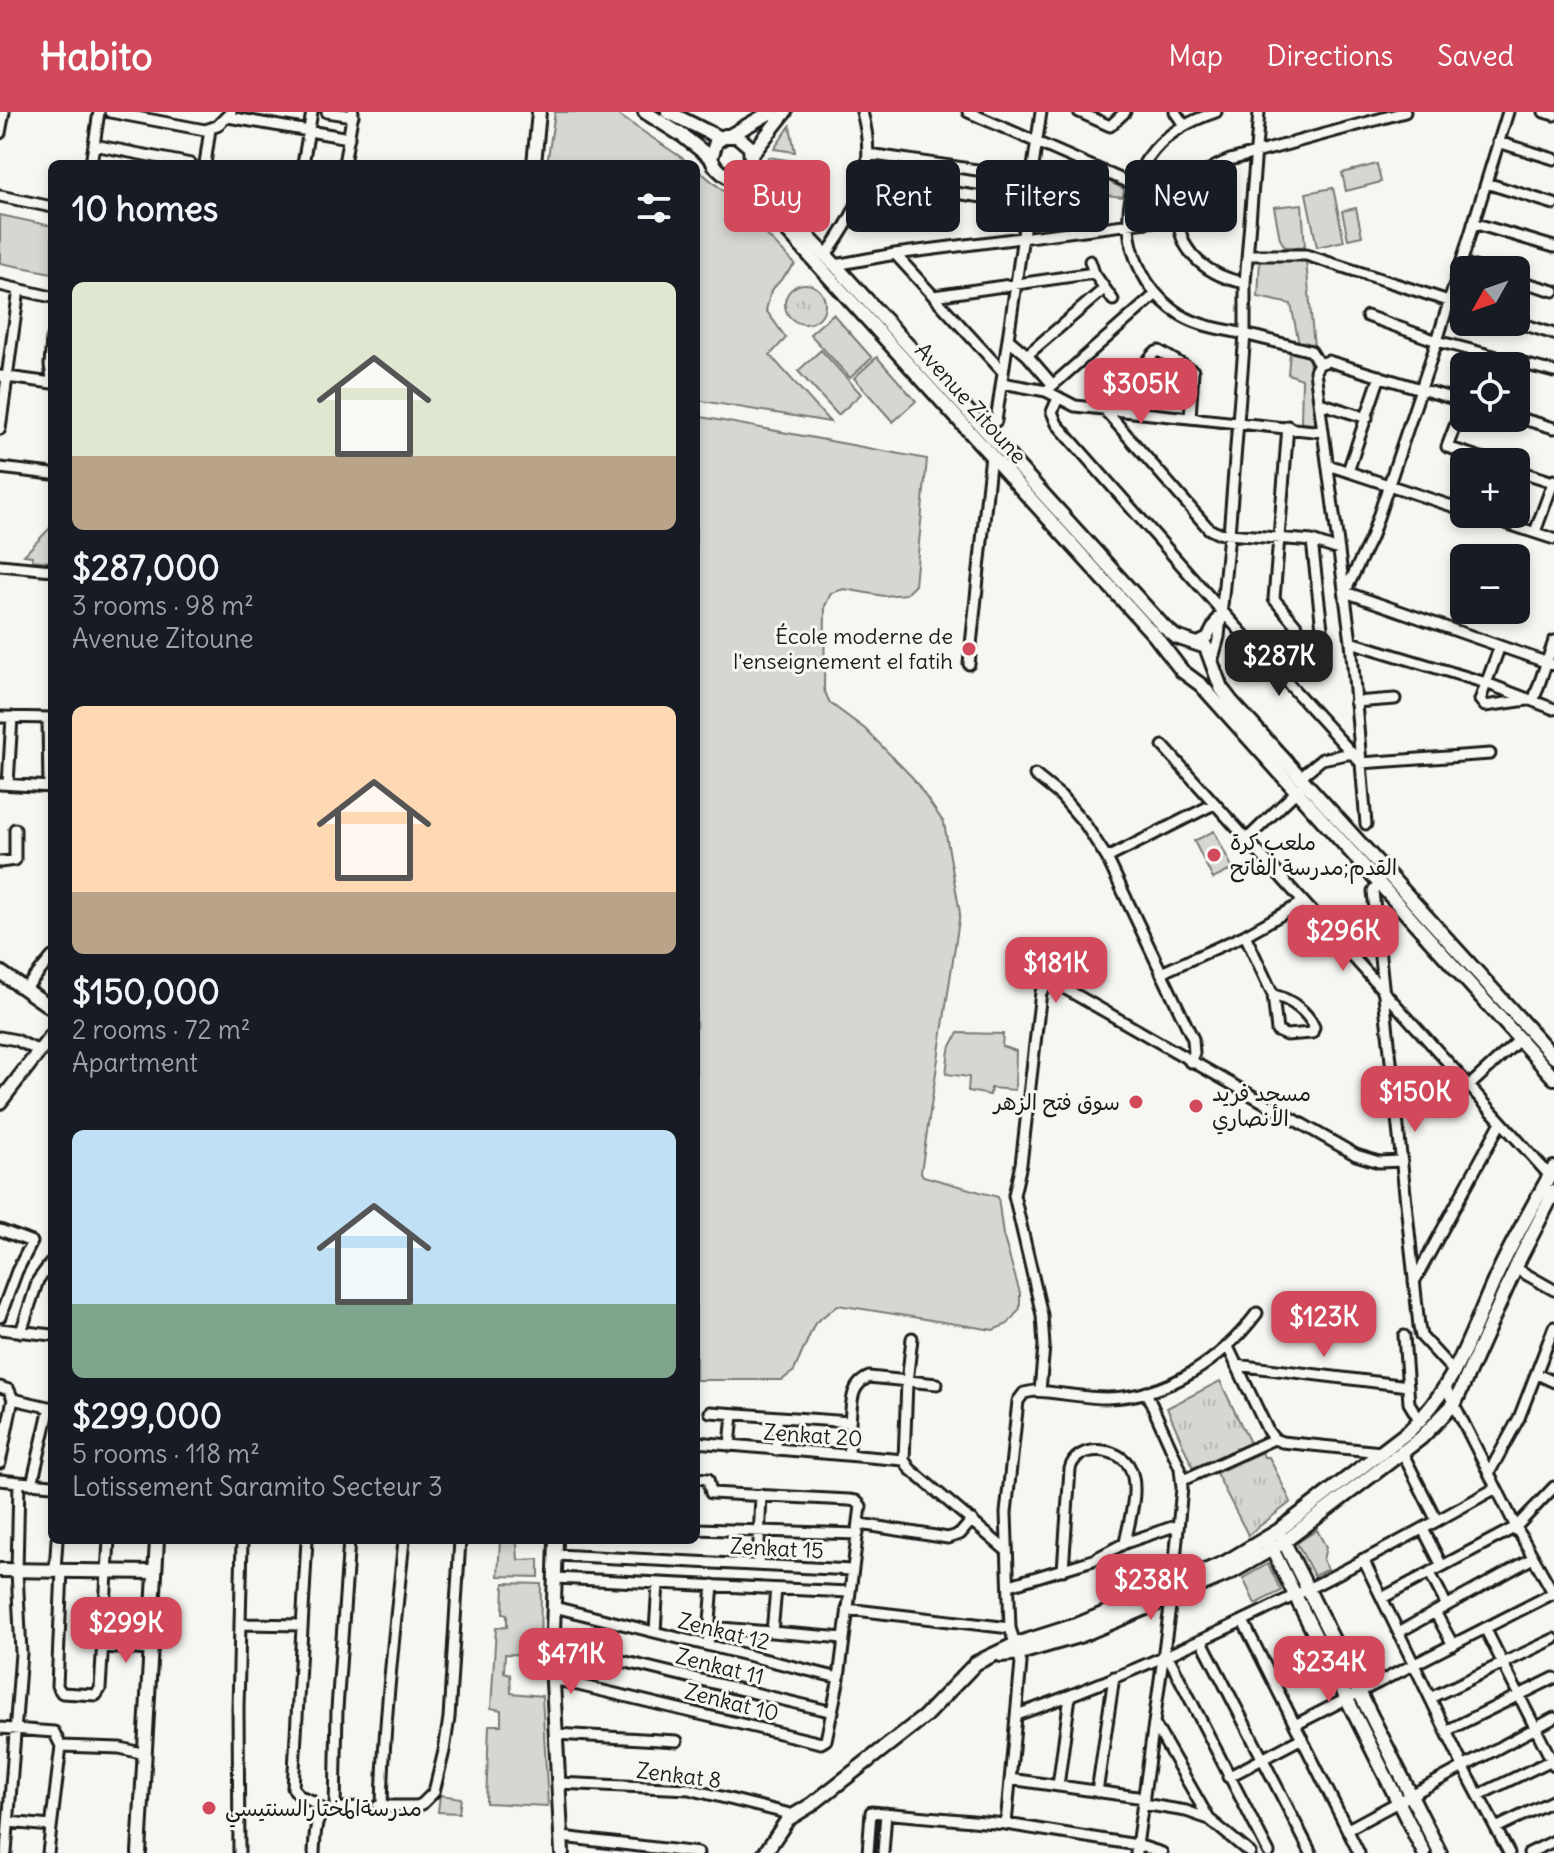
<!DOCTYPE html>
<meta charset="utf-8">
<style>
:root{--surface:#171b24;--page:#20242c;--text:#f1f3f6;--muted:#9ea1a6;--accent:#d1495b}
body{margin:0;font-family:Delius,"Playpen Sans Arabic",sans-serif;background:var(--page);color:var(--text);height:100vh;display:flex;flex-direction:column;font-size:30px;white-space:nowrap}
*{box-sizing:border-box;margin:0}
p{font-size:26px;color:var(--muted)}
.icon{flex:none;width:44px;height:44px;fill:none;stroke:currentColor;stroke-width:2;stroke-linecap:round;stroke-linejoin:round}
.map{position:relative;flex:1;overflow:hidden}
.panel{position:absolute;left:48px;top:48px;width:652px;height:1384px;display:flex;flex-direction:column;background:var(--surface);border-radius:12px;box-shadow:0 4px 12px #0003}
.panel>*{flex:none}
.banner{position:absolute;left:724px;top:48px;width:710px;height:72px;display:flex;gap:16px}
.needle{width:52px;rotate:230deg}
.controls{position:absolute;left:1450px;top:144px;display:grid;gap:16px}
.controls a{display:grid;place-items:center;width:80px;height:80px;border-radius:12px;background:var(--surface);box-shadow:0 4px 12px #0003;font-size:40px}
.price{position:absolute;translate:-50% -68px;padding:0 18px;border-radius:16px;background:var(--accent);color:#fff;font-size:26px;line-height:52px;filter:drop-shadow(0 2px 4px #0008)}
.price::after{content:'';position:absolute;left:50%;top:48px;width:24px;height:18px;margin-left:-12px;background:inherit;clip-path:polygon(0 0,100% 0,50% 100%)}
.price.on{background:#222;color:#fff}
ul{padding:0;list-style:none}
li{display:grid;align-content:center;gap:16px;height:424px;padding:0 24px}
li span{display:grid;place-items:center;height:248px;border-radius:12px;color:#555}
li>.icon{margin-inline-start:auto}
span .icon{width:144px;height:144px;fill:#fffc;stroke-width:1}
li b{font-size:34px}
h2{display:flex;justify-content:space-between;align-items:center;height:96px;padding:0 24px;font-size:34px}
.pill{padding:0 28px;border-radius:12px;background:var(--surface);box-shadow:0 4px 12px #0003;font-size:28px;line-height:72px}
.pill.on{background:var(--accent);color:#fff}
header{display:flex;align-items:center;gap:48px;box-sizing:border-box;height:112px;padding:0 40px;background:var(--accent);color:#fff}
header strong{font-size:38px}
nav{display:flex;gap:44px;margin-inline-start:auto;font-size:28px}
.map>svg:first-child{display:block}
.green{fill:#d6d6d2;stroke:#797977;stroke-width:2}
.park{fill:url(#park-tufts);stroke:#797977;stroke-width:2}
.lines{fill:none;stroke-linecap:round;stroke-linejoin:round}
.street-casing{stroke:#1c1c1c;stroke-width:15}
.secondary-casing{stroke:#1c1c1c;stroke-width:18}
.street{stroke:#f6f6f2;stroke-width:9}
.secondary{stroke:#f6f6f2;stroke-width:12}
.poi-dot{fill:#d1495b;stroke:#f6f6f2;stroke-width:3}
.labels{text-anchor:middle;stroke-width:6;stroke-linejoin:round;paint-order:stroke}
.street-label{font-size:22px;fill:#1c1c1c;stroke:#f6f6f2}
.poi-label{font-size:22px;fill:#1c1c1c;stroke:#f6f6f2;text-anchor:start}
</style>
<header>
<strong>Habito</strong>
<nav><a>Map</a><a>Directions</a><a>Saved</a></nav>
</header>
<div class="map">
<svg width="1554" height="1741" viewBox="0 0 1554 1741">
<defs>
<pattern id="park-tufts" width="24" height="20" patternUnits="userSpaceOnUse" patternTransform="scale(2)"><rect width="24" height="20" fill="#d6d6d2"/><path d="M3 7l-1-3M5 7V3M7 7l1-3M15 17l-1-3M17 17v-4M19 17l1-3" fill="none" stroke="#b7b7b4"/></pattern>
</defs>
<rect width="100%" height="100%" fill="#f6f6f2"/>
<filter id="ink" filterUnits="userSpaceOnUse"><feTurbulence type="fractalNoise" baseFrequency=".0125" numOctaves="2"/><feDisplacementMap in="SourceGraphic" scale="16" xChannelSelector="R" yChannelSelector="G"/><feConvolveMatrix kernelMatrix="1 2 1 2 8 2 1 2 1" color-interpolation-filters="sRGB"/></filter>
<g filter="url(#ink)">
<path class="green" d="M555 0H614L691 52H547Z
M790 14 795 40 774 37Z
M768 45 795 49 785 74 764 55Z
M1377 52 1381 70 1346 79 1342 61Z
M696 56 727 82 795 152 771 179 766 198 786 226 770 243 830 310 696 288Z
M1100 65 1124 77 1123 85 1097 82Z
M1333 76 1344 129 1317 135 1306 81Z
M1140 82 1169 96V100L1136 105Z
M1302 92 1305 135H1285L1280 127 1274 95Z
M1356 96 1362 124 1348 127 1342 99Z
M0 103 52 114V161L0 151Z
M1283 147 1306 149 1314 235 1299 232 1291 192 1258 185 1260 148Z
M833 202 872 246 850 266 810 222Z
M821 238 861 282 838 303 798 259Z
M1290 240 1309 245 1315 312 1301 311 1302 267 1288 262Z
M877 245 916 289 893 310 854 266Z
M696 304 927 347 915 473 906 482 884 484 844 477 831 481 825 494 824 578 830 591 865 617 912 665 944 711 960 801 921 1060 923 1064 998 1085 1003 1123 1020 1181V1196L1008 1212 993 1218 838 1193 815 1211 794 1259 782 1268H696Z
M52 414V450L32 448V444L24 443Z
M1214 719 1233 757 1213 767 1194 729Z
M958 921 1003 922 1002 934 1016 939 1015 978 991 976 990 983 968 979 969 965 946 962 949 938Z
M1317 1418 1326 1435 1323 1448 1328 1457 1314 1464 1297 1431Z
M500 1428H512L517 1432 518 1448 539 1447V1465L498 1464Z
M1268 1452 1281 1479 1255 1492 1243 1466Z
M504 1471 541 1472 540 1543 505 1542 504 1560 510 1562 511 1581 542 1584 548 1694 486 1691 489 1613H501V1598L491 1596 496 1516 507 1515V1502L503 1501Z
M440 1683 461 1686 459 1701 438 1700Z"/>
<path class="park" d="M785 192a20 20 0 1 1 40 0a20 20 0 1 1-40 0Z
M1220 1269 1250 1331 1193 1356 1167 1296Z
M1262 1340 1264 1345H1269L1291 1390 1248 1423 1216 1361Z"/>
<g class="lines">
<defs>
<path id="street" d="M110 0 205 18 217 14 231 0
M327 0 353 4
M968 0 1180 93
M1079 0 1110 14 1125 0
M1175 0 1184 13
M1216 0C1192 8 1170 19 1154 38 1110 89 1126 169 1181 203 1201 215 1223 217 1245 222 1267 228 1289 233 1311 239L1319 252 1315 259 1351 530 1366 712
M1508 0 1437 229 1371 426 1345 480 1554 553
M1544 0 1554 3
M228 5 349 26
M0 21 4 0
M1498 30 1554 47
M94 33 191 52
M868 42 1031 66
M91 52 99 0
M205 52 210 17
M303 52 312 0
M344 52 353 0
M865 67 1028 92
M1486 71 1554 92
M0 84 52 95
M1473 111 1554 135
M895 142 1003 260
M826 143C860 97 878 58 862 0
M1248 143H1306L1464 194
M1090 149 1094 161 1113 188
M1461 151 1484 158
M835 153 895 142 1179 106
M1516 168 1554 179
M1245 171C1168 157 1152 77 1230 48L1405 0
M0 173 52 185
M934 184 1094 161
M1367 204 1437 229 1554 260
M1516 210 1554 222
M52 227 50 253 52 267
M1008 227 1027 243 1053 273
M1027 243 1104 177
M1319 252 1328 249 1464 290
M0 264 52 271
M1002 271 1046 279 1075 294 1323 320
M1046 279 1155 183
M1058 286 1052 300 1057 312 1221 498 1361 651 1490 642
M1464 290 1447 335 1493 350
M1320 291 1367 306
M1095 296 1140 258 1154 241 1159 239 1193 259 1190 306
M1104 297 1209 417 1217 421 1312 429 1339 438
M1516 305 1554 316
M996 309 1041 0
M1288 314 1274 487 1315 536 1321 538 1324 534 1312 429
M0 317 19 177
M1328 353 1464 398
M0 356 52 362
M1516 358 1553 370
M1348 359 1380 264
M1478 402 1554 427
M1535 420 1554 368
M0 453 52 458
M1351 530 1486 571 1554 597
M1197 531 1207 526 1218 505
M1500 534 1480 588 1485 594 1534 587 1554 529
M1212 550 1219 525 1229 422 1245 222V171L1259 0
M969 552 991 343
M1355 590 1395 587
M0 605 52 606
M48 606 49 675
M1163 634 1550 1064
M1035 663 1061 684 1085 712 1107 746 1193 927 1194 941 1190 950
M1300 665 1322 647 1352 641
M0 672 52 675
M8 672 12 605
M1246 728 1301 675
M1107 746 1214 692
M0 750 15 748V717
M1380 772 1373 779 1419 1214 1421 1224 1455 1261
M1245 823 1273 883 1277 919 1286 923 1312 921 1314 915C1307 899 1290 887 1273 883
M1161 861 1245 823 1302 791
M25 877 52 845
M0 925 16 928 39 939
M1469 974 1519 928
M0 1118 32 1130 17 1159 0 1205
M1515 1156 1554 1178
M1414 1170 1501 1010
M0 1217 52 1223
M21 1220 38 1168 52 1149
M1404 1224 1409 1291 1420 1309
M912 1226 907 1270 904 1348 910 1357 1007 1439
M1228 1235 1268 1319 1274 1327 1282 1330 1381 1340
M1236 1253 1408 1274
M1537 1262 1554 1270
M0 1275 9 1278 13 1287 0 1351
M1446 1276 1516 1415 1554 1482
M1040 1279 1044 1234 1042 1203 1014 1083 1021 1052 1041 880 1047 873 1057 872 1356 1043 1379 1050 1402 1049
M13 1287 52 1296
M710 1300 850 1310C852 1291 850 1273 869 1265L937 1272
M696 1330 904 1348
M730 1334 733 1302
M776 1338 777 1305
M1402 1340 1437 1409
M849 1343 850 1310
M1489 1361 1519 1306 1554 1215
M0 1368 19 1370
M1183 1368 1274 1327
M32 1372 50 1295
M860 1412 948 1426 960 1422 972 1408
M696 1417 858 1422
M1423 1417 1442 1454
M307 1428 293 1676 300 1684 310 1688 324 1699
M556 1443 852 1458
M1363 1447 1463 1654 1509 1741
M758 1453 761 1383
M55 1458 57 1428
M62 1458 57 1574 62 1581 96 1583 100 1577 109 1428
M1063 1458 1070 1357C1076 1331 1120 1334 1130 1356 1140 1377 1129 1409 1125 1431
M1430 1461 1446 1492
M555 1466 849 1480
M1010 1473 1093 1448 1125 1431 1178 1413
M1382 1486 1516 1415 1554 1375
M554 1495 839 1566
M847 1497 1010 1516
M1435 1500 1453 1533
M1243 1509 1359 1741
M240 1512 302 1513
M709 1515 844 1526
M1485 1516 1554 1653
M655 1520 658 1471
M772 1520 776 1477
M1399 1520 1533 1446
M1202 1529 1311 1741
M552 1532 833 1600
M708 1533 713 1473
M102 1535 152 1538
M1168 1544 1269 1741
M553 1567 821 1631 826 1628 839 1566 861 1394 856 1389 849 1388 711 1381 708 1367 696 1366
M1430 1586 1554 1527
M1017 1603C1183 1544 1342 1463 1496 1376
M1154 1611 1209 1707
M1295 1613 1554 1481
M0 1616 54 1620 61 1634 48 1741
M1446 1619 1554 1566
M556 1622 677 1629
M61 1634 120 1636 145 1642
M1228 1665 1302 1626
M1010 1667 1144 1686
M558 1671 689 1677 794 1703
M1058 1674 1070 1584
M1097 1680 1114 1565
M1479 1683 1554 1647
M1143 1692 1186 1699 1209 1707 1250 1741
M378 1694H417L422 1692 434 1680 444 1639 449 1606 460 1428
M382 1694C384 1605 395 1517 404 1428
M335 1696 337 1597 349 1428
M9 1710 50 1714
M1006 1712 1021 1551 1010 1516 1006 1401 1018 1289 1024 1281 1034 1279C1058 1280 1083 1286 1107 1286 1168 1285 1222 1248 1257 1201
M1496 1716 1554 1688
M1348 1717 1554 1606
M562 1725 698 1741
M6 1741 21 1541 17 1459 19 1370 52 1373
M239 1741 238 1596 242 1428
M314 1741C316 1700 317 1697 359 1695
M868 1741 871 1700 1006 1712 1137 1733 1162 1741
M883 1741 886 1701
M1136 1741 1171 1488 1182 1376 1180 1356 1146 1280
M1529 1741 1554 1729"/>
<path id="secondary" d="M645 0 683 24 711 46
M668 0 720 26
M731 23 771 0
M752 42 785 0
M534 52 539 0
M749 52 776 91 835 153 1164 515 1176 525 1206 535 1221 576 1231 589 1554 945
M725 63 742 61 751 47 750 35 737 24H725L716 30 711 46C717 63 736 68 750 78L1155 524 1182 559 1201 573 1554 966
M0 860 52 896
M0 990 52 923
M1282 1426 1440 1741
M556 1428 552 1551 562 1741
M1270 1433 1424 1741
M0 1458 155 1460
M1001 1543 1020 1541 1082 1523 1232 1460 1284 1430 1421 1326 1455 1291 1520 1146 1554 1080
M139 1741 157 1428
M765 1741 788 1707 811 1693 924 1605 976 1551 1016 1532 1079 1512 1226 1450 1278 1419 1409 1319C1456 1275 1470 1222 1496 1165 1513 1128 1534 1092 1554 1056"/>
</defs>
<use href="#street" class="street-casing"/>
<use href="#secondary" class="secondary-casing"/>
<use href="#street" class="street"/>
<use href="#secondary" class="secondary"/>
</g>
</g>
<g class="poi-dot">
<circle cx="969" cy="537" r="8"/>
<circle cx="1214" cy="743" r="8"/>
<circle cx="1136" cy="990" r="8"/>
<circle cx="1196" cy="994" r="8"/>
<circle cx="209" cy="1696" r="8"/>
</g>
<g class="labels">
<g class="street-label">
<text transform="translate(971 291) rotate(48)" y="8">Avenue Zitoune</text>
<text transform="translate(813 1323) rotate(4)" y="8">Zenkat 20</text>
<text transform="translate(777 1436) rotate(3)" y="8">Zenkat 15</text>
<text transform="translate(724 1519) rotate(14)" y="8">Zenkat 12</text>
<text transform="translate(720 1554) rotate(14)" y="8">Zenkat 11</text>
<text transform="translate(732 1590) rotate(14)" y="8">Zenkat 10</text>
<text transform="translate(679 1663) rotate(7)" y="8">Zenkat 8</text>
</g>
<g class="poi-label">
<text x="953" y="532" text-anchor="end">École moderne de<tspan x="953" dy="25">l'enseignement el fatih</tspan></text>
<text x="1230" y="738">ملعب كرة<tspan x="1230" dy="25">القدم;مدرسة الفاتح</tspan></text>
<text x="1212" y="989">مسجد فريد<tspan x="1212" dy="25">الأنصاري</tspan></text>
<text x="1120" y="998" text-anchor="end">سوق فتح الزهر</text>
<text x="225" y="1704">مدرسةالمختارالسنتيسي</text>
</g>
</g>
</svg>
<div class="controls">
<a><svg class="needle" viewBox="-14 -14 28 28"><path d="M0-13l5 13h-10z" fill="#e53935"/><path d="M0 13l5-13h-10z" fill="#9ea1a6"/></svg></a>
<a><svg class="icon" aria-label="locate" viewBox="0 0 24 24"><circle cx="12" cy="12" r="6"/><path d="M12 2v4M12 18v4M2 12h4M18 12h4"/></svg></a>
<a>+</a>
<a>−</a>
</div>
<b class="price" style="left:1141px;top:314px">$305K</b>
<b class="price on" style="left:1279px;top:586px">$287K</b>
<b class="price" style="left:1343px;top:861px">$296K</b>
<b class="price" style="left:1056px;top:893px">$181K</b>
<b class="price" style="left:1415px;top:1022px">$150K</b>
<b class="price" style="left:1324px;top:1247px">$123K</b>
<b class="price" style="left:1151px;top:1510px">$238K</b>
<b class="price" style="left:126px;top:1553px">$299K</b>
<b class="price" style="left:571px;top:1584px">$471K</b>
<b class="price" style="left:1329px;top:1592px">$234K</b>
<div class="banner">
<a class="pill on">Buy</a>
<a class="pill">Rent</a>
<a class="pill">Filters</a>
<a class="pill">New</a>
</div>
<section class="panel">
<h2>10 homes<svg class="icon" aria-label="filters" viewBox="0 0 24 24"><path d="M4 7h16M4 17h16"/><circle cx="9" cy="7" r="2"/><circle cx="15" cy="17" r="2"/></svg></h2>
<ul>
<li><span style="background:linear-gradient(#dfe7d0 70%,#b9a48a 0)"><svg class="icon" aria-label="home" viewBox="0 0 24 24"><path d="M3 11l9-7 9 7M6 9v11h12V9"/></svg></span><div><b>$287,000</b><p>3 rooms · 98 m²</p><p>Avenue Zitoune</p></div></li>
<li><span style="background:linear-gradient(#ffd9b3 75%,#b9a48a 0)"><svg class="icon" aria-label="home" viewBox="0 0 24 24"><path d="M3 11l9-7 9 7M6 9v11h12V9"/></svg></span><div><b>$150,000</b><p>2 rooms · 72 m²</p><p>Apartment</p></div></li>
<li><span style="background:linear-gradient(#bfe0f5 70%,#7fa58c 0)"><svg class="icon" aria-label="home" viewBox="0 0 24 24"><path d="M3 11l9-7 9 7M6 9v11h12V9"/></svg></span><div><b>$299,000</b><p>5 rooms · 118 m²</p><p>Lotissement Saramito Secteur 3</p></div></li>
</ul>
</section>
</div>
